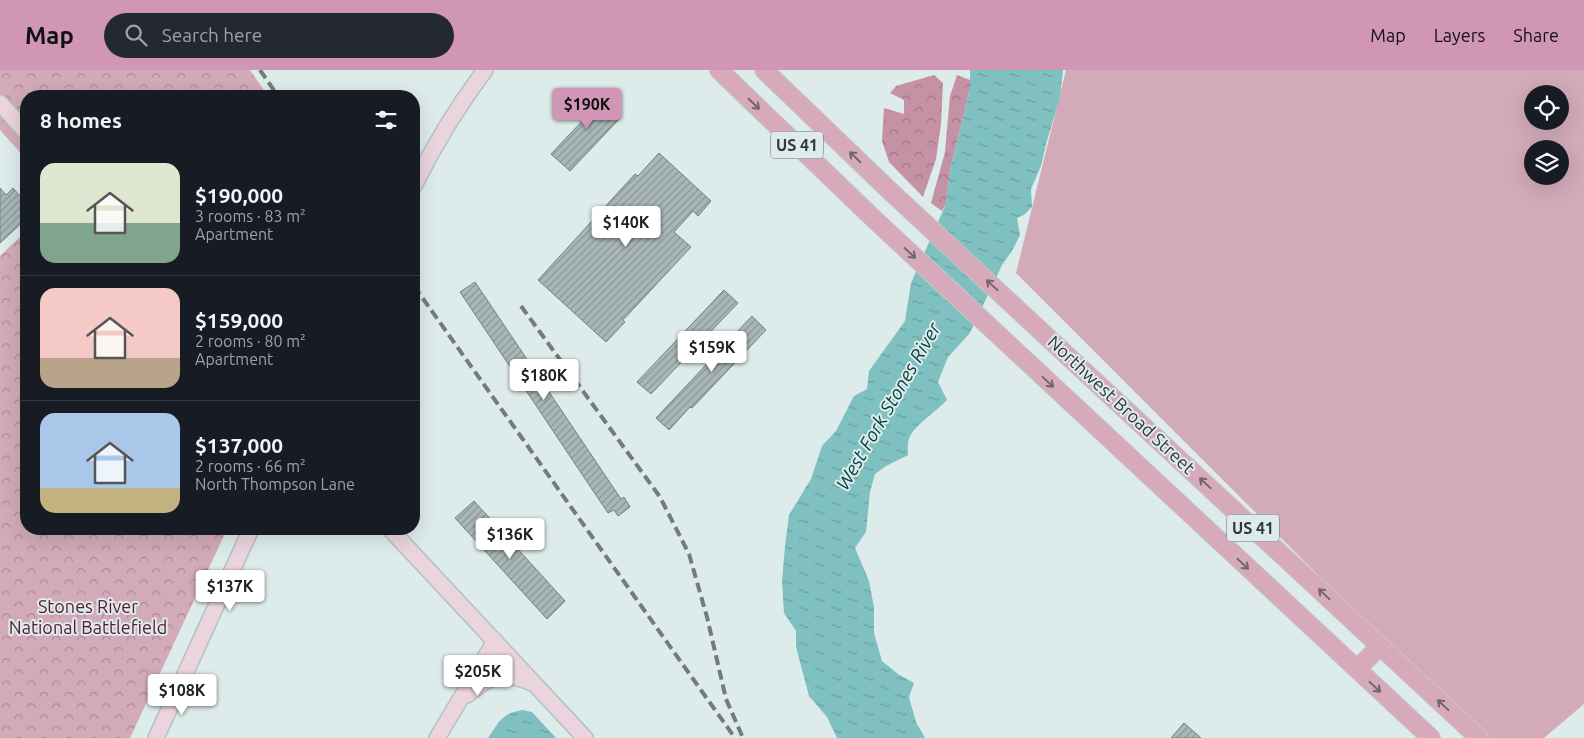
<!DOCTYPE html>
<meta charset="utf-8">
<style>
:root{--surface:#171b24;--page:#242831;--text:#f1f3f6;--muted:#9ea1a6;--line:#363941;--accent:#d195b6}
body{margin:0;font-family:Ubuntu,sans-serif;background:var(--page);color:var(--text);height:100vh;display:flex;flex-direction:column;font-size:19px;white-space:nowrap}
*{box-sizing:border-box;margin:0}
p{font-size:16px;color:var(--muted)}
.icon{flex:none;width:28px;height:28px;fill:none;stroke:currentColor;stroke-width:2;stroke-linecap:round;stroke-linejoin:round}
.map{position:relative;flex:1;overflow:hidden}
.panel{position:absolute;left:20px;top:20px;width:400px;height:445px;display:flex;flex-direction:column;background:var(--surface);border-radius:20px;box-shadow:0 5px 20px #0002}
.panel>*{flex:none}
.controls{position:absolute;left:1524px;top:15px;display:grid;gap:10px}
.controls a{display:grid;place-items:center;width:45px;height:45px;border-radius:50%;background:var(--surface);box-shadow:0 5px 20px #0002;font-size:25px}
.price{position:absolute;translate:-50% -42px;padding:0 11px;border-radius:5px;background:#fff;color:#222;font-size:16px;line-height:32px;filter:drop-shadow(0 1px 2px #0008)}
.price::after{content:'';position:absolute;left:50%;top:30px;width:15px;height:11px;margin-left:-8px;background:inherit;clip-path:polygon(0 0,100% 0,50% 100%)}
.price.on{background:var(--accent);color:#111}
ul{padding:0;list-style:none}
li{display:flex;align-items:center;gap:15px;height:125px;padding:0 20px}
li+li{border-top:1px solid var(--line)}
li span{display:grid;place-items:center;flex:none;width:140px;height:100px;border-radius:15px;color:#555}
li>.icon{margin-inline-start:auto}
span .icon{width:60px;height:60px;fill:#fffc;stroke-width:1}
li b{font-size:21px}
h2{display:flex;justify-content:space-between;align-items:center;height:60px;padding:0 20px;font-size:21px}
header{display:flex;align-items:center;gap:30px;box-sizing:border-box;height:70px;padding:0 25px;background:var(--accent);color:#111}
header strong{font-size:24px}
nav{display:flex;gap:28px;margin-inline-start:auto;font-size:18px}
.search{width:350px;height:45px;background:var(--page);display:flex;align-items:center;gap:12px;box-sizing:border-box;padding:0 18px;border-radius:28px;color:var(--muted);font-size:19px}
.map>svg:first-child{display:block}
.grass{fill:#d2aab8;fill-rule:evenodd}
.forest{fill:url(#forest-crowns)}
.park{fill:url(#park-crowns)}
.water{fill:url(#water-ripples)}
.building{fill:url(#building-hatch);stroke:#748181}
.lines{fill:none;stroke-linecap:round;stroke-linejoin:round}
.secondary-casing{stroke:#b4c2c1;stroke-width:18}
.primary-casing{stroke:#c6c7c7;stroke-width:20}
.secondary{stroke:#ead4dd;stroke-width:15}
.primary{stroke:#d6aabb;stroke-width:18}
.rail{stroke:#737c7b;stroke-width:4;stroke-dasharray:10 5;stroke-linecap:butt}
.oneway{stroke:#74656c}
.labels{text-anchor:middle;stroke-width:4;stroke-linejoin:round;paint-order:stroke}
.shield{fill:#ddebea;stroke:#656d6d;stroke-width:1}
.shield-label{font-size:16px;font-weight:bold;fill:#323737}
.street-label{font-size:18px;fill:#323737;stroke:#ddebea}
.park-label{font-size:18px;fill:#571835;stroke:#ddebea}
.water-label{font-size:19px;font-style:italic;fill:#004041;stroke:#ddebea}
</style>
<header>
<strong>Map</strong>
<div class="search"><svg class="icon" aria-label="search" viewBox="0 0 24 24"><circle cx="10" cy="10" r="6"/><path d="M15 15l6 6"/></svg>Search here</div>
<nav><a>Map</a><a>Layers</a><a>Share</a></nav>
</header>
<div class="map">
<svg width="1584" height="668" viewBox="0 0 1584 668">
<defs>
<pattern id="forest-crowns" width="20" height="18" patternUnits="userSpaceOnUse" patternTransform="scale(1.25)"><rect width="20" height="18" fill="#c591a4"/><path d="M2 6a3 3 0 1 1 6 0M12 15a3 3 0 1 1 6 0" fill="none" stroke="#a17786"/></pattern>
<pattern id="park-crowns" width="20" height="18" patternUnits="userSpaceOnUse" patternTransform="scale(1.25)"><rect width="20" height="18" fill="#d2aab8"/><path d="M2 6a3 3 0 1 1 6 0M12 15a3 3 0 1 1 6 0" fill="none" stroke="#ab8b96"/></pattern>
<pattern id="water-ripples" width="26" height="14" patternUnits="userSpaceOnUse" patternTransform="scale(1.25)"><rect width="26" height="14" fill="#7fc1c1"/><path d="M2 4q2-2 4 0t4 0M15 11q2-2 4 0t4 0" fill="none" stroke="#699e9e"/></pattern>
<pattern id="building-hatch" width="6" height="6" patternUnits="userSpaceOnUse" patternTransform="scale(1.25)"><rect width="6" height="6" fill="#a9b7b7"/><path d="M-1 1l2-2M0 6l6-6M5 7l2-2" fill="none" stroke="#8a9696"/></pattern>
</defs>
<rect width="100%" height="100%" fill="#ddebea"/>
<path class="grass" d="M1066 0H1584V634L1544 668H1481L1016 203ZM1532 24H1560V51H1532ZM1532 79H1560V106H1532Z"/>
<path class="forest" d="M934 5 943 13 941 54 936 89 923 127 889 92 882 71 884 38 904 44V30L890 23 896 16Z
M957 5 970 10V19L950 100 946 134 942 141 931 133 945 82 950 26Z"/>
<path class="park" d="M0 0H250L268 26H26V89L0 60Z
M26 161V459H227L130 668H0V186Z"/>
<path class="water" d="M970 0H1063L1060 27 1046 74 1041 96 1031 119 1032 137 1024 145 1017 148 1020 165 1012 181 1002 195 970 263 948 287 938 312 947 330C937 341 913 356 909 369 907 374 908 380 908 385L886 396 875 404 870 422 866 462 855 478 869 511 874 537V563L882 591 898 604 914 613 909 627 916 652 925 668H837L827 647 809 626 796 577V561L784 543 782 511 785 476 789 445 811 409 822 376 836 361 854 326 867 319 869 301 905 251 911 213 946 134 950 100 970 19Z
M522 640 532 642 556 668H488C500 651 501 644 522 640Z"/>
<path class="building" d="M591 18 621 47 570 101 551 84 586 47 574 36Z
M659 83 711 131 698 146 693 141 674 162 691 177 623 250 625 252 606 272 538 210 635 104 638 106Z
M0 118 6 125 13 118 26 133V135L21 140 26 145V149L0 173Z
M475 212 621 429 624 427 630 437 618 446 614 440 608 443 460 222Z
M724 220 738 233 651 324 637 312Z
M752 246 766 260 692 338 690 337 669 360 656 348Z
M474 431 565 531 547 549 455 448Z
M1184 653 1201 668H1171Z"/>
<g class="lines">
<defs>
<path id="secondary" d="M0 33 26 62
M414 116C434 75 458 36 485 0
M390 459 585 668
M467 625C492 604 502 601 532 613
M156 668 251 459
M437 668 495 571"/>
<path id="primary" d="M719 0 875 150 1431 668
M764 0 890 121 1479 668
M1357 599 1380 576"/>
</defs>
<use href="#secondary" class="secondary-casing"/>
<use href="#primary" class="primary-casing"/>
<use href="#secondary" class="secondary"/>
<use href="#primary" class="primary"/>
<path class="rail" d="M260 0 278 26
M414 216 735 668
M521 236 660 427 689 484 707 547 726 629 743 668"/>
</g>
<defs><path id="oneway-shaft" d="M-6 0H5M1.5-3L5.5 0L1.5 3" fill="none" stroke-width="1.6" stroke-linecap="round" stroke-linejoin="round" transform="scale(1.25)"/></defs>
<g class="oneway">
<use href="#oneway-shaft" transform="translate(754 34) rotate(44)"/>
<use href="#oneway-shaft" transform="translate(855 87) rotate(-136)"/>
<use href="#oneway-shaft" transform="translate(910 183) rotate(43)"/>
<use href="#oneway-shaft" transform="translate(992 215) rotate(-137)"/>
<use href="#oneway-shaft" transform="translate(1048 312) rotate(43)"/>
<use href="#oneway-shaft" transform="translate(1205 413) rotate(-137)"/>
<use href="#oneway-shaft" transform="translate(1243 494) rotate(43)"/>
<use href="#oneway-shaft" transform="translate(1324 524) rotate(-137)"/>
<use href="#oneway-shaft" transform="translate(1375 617) rotate(43)"/>
<use href="#oneway-shaft" transform="translate(1443 635) rotate(-137)"/>
</g>
<g class="labels">
<g class="shield">
<rect x="771" y="61.5" width="52" height="27" rx="4"/>
<rect x="1227" y="444.5" width="52" height="27" rx="4"/>
</g>
<g class="shield-label">
<text x="797" y="81">US 41</text>
<text x="1253" y="464">US 41</text>
</g>
<g class="street-label">
<text transform="translate(1121 335) rotate(43)" y="6">Northwest Broad Street</text>
</g>
<g class="park-label">
<text x="88" y="543">Stones River<tspan x="88" dy="21">National Battlefield</tspan></text>
</g>
<g class="water-label">
<text transform="translate(888 336) rotate(-60)" y="7">West Fork Stones River</text>
</g>
</g>
</svg>
<div class="controls">
<a><svg class="icon" aria-label="locate" viewBox="0 0 24 24"><circle cx="12" cy="12" r="6"/><path d="M12 2v4M12 18v4M2 12h4M18 12h4"/></svg></a>
<a><svg class="icon" aria-label="layers" viewBox="0 0 24 24"><path d="M12 4l9 5-9 5-9-5zM3 14l9 5 9-5"/></svg></a>
</div>
<b class="price on" style="left:587px;top:60px">$190K</b>
<b class="price" style="left:626px;top:178px">$140K</b>
<b class="price" style="left:712px;top:303px">$159K</b>
<b class="price" style="left:544px;top:331px">$180K</b>
<b class="price" style="left:510px;top:490px">$136K</b>
<b class="price" style="left:230px;top:542px">$137K</b>
<b class="price" style="left:478px;top:627px">$205K</b>
<b class="price" style="left:182px;top:646px">$108K</b>
<section class="panel">
<h2>8 homes<svg class="icon" aria-label="filters" viewBox="0 0 24 24"><path d="M4 7h16M4 17h16"/><circle cx="9" cy="7" r="2"/><circle cx="15" cy="17" r="2"/></svg></h2>
<ul>
<li><span style="background:linear-gradient(#dfe7d0 60%,#7fa58c 0)"><svg class="icon" aria-label="home" viewBox="0 0 24 24"><path d="M3 11l9-7 9 7M6 9v11h12V9"/></svg></span><div><b>$190,000</b><p>3 rooms · 83 m²</p><p>Apartment</p></div></li>
<li><span style="background:linear-gradient(#f6c9c9 70%,#b9a48a 0)"><svg class="icon" aria-label="home" viewBox="0 0 24 24"><path d="M3 11l9-7 9 7M6 9v11h12V9"/></svg></span><div><b>$159,000</b><p>2 rooms · 80 m²</p><p>Apartment</p></div></li>
<li><span style="background:linear-gradient(#a9c7e8 75%,#c2b280 0)"><svg class="icon" aria-label="home" viewBox="0 0 24 24"><path d="M3 11l9-7 9 7M6 9v11h12V9"/></svg></span><div><b>$137,000</b><p>2 rooms · 66 m²</p><p>North Thompson Lane</p></div></li>
</ul>
</section>
</div>
